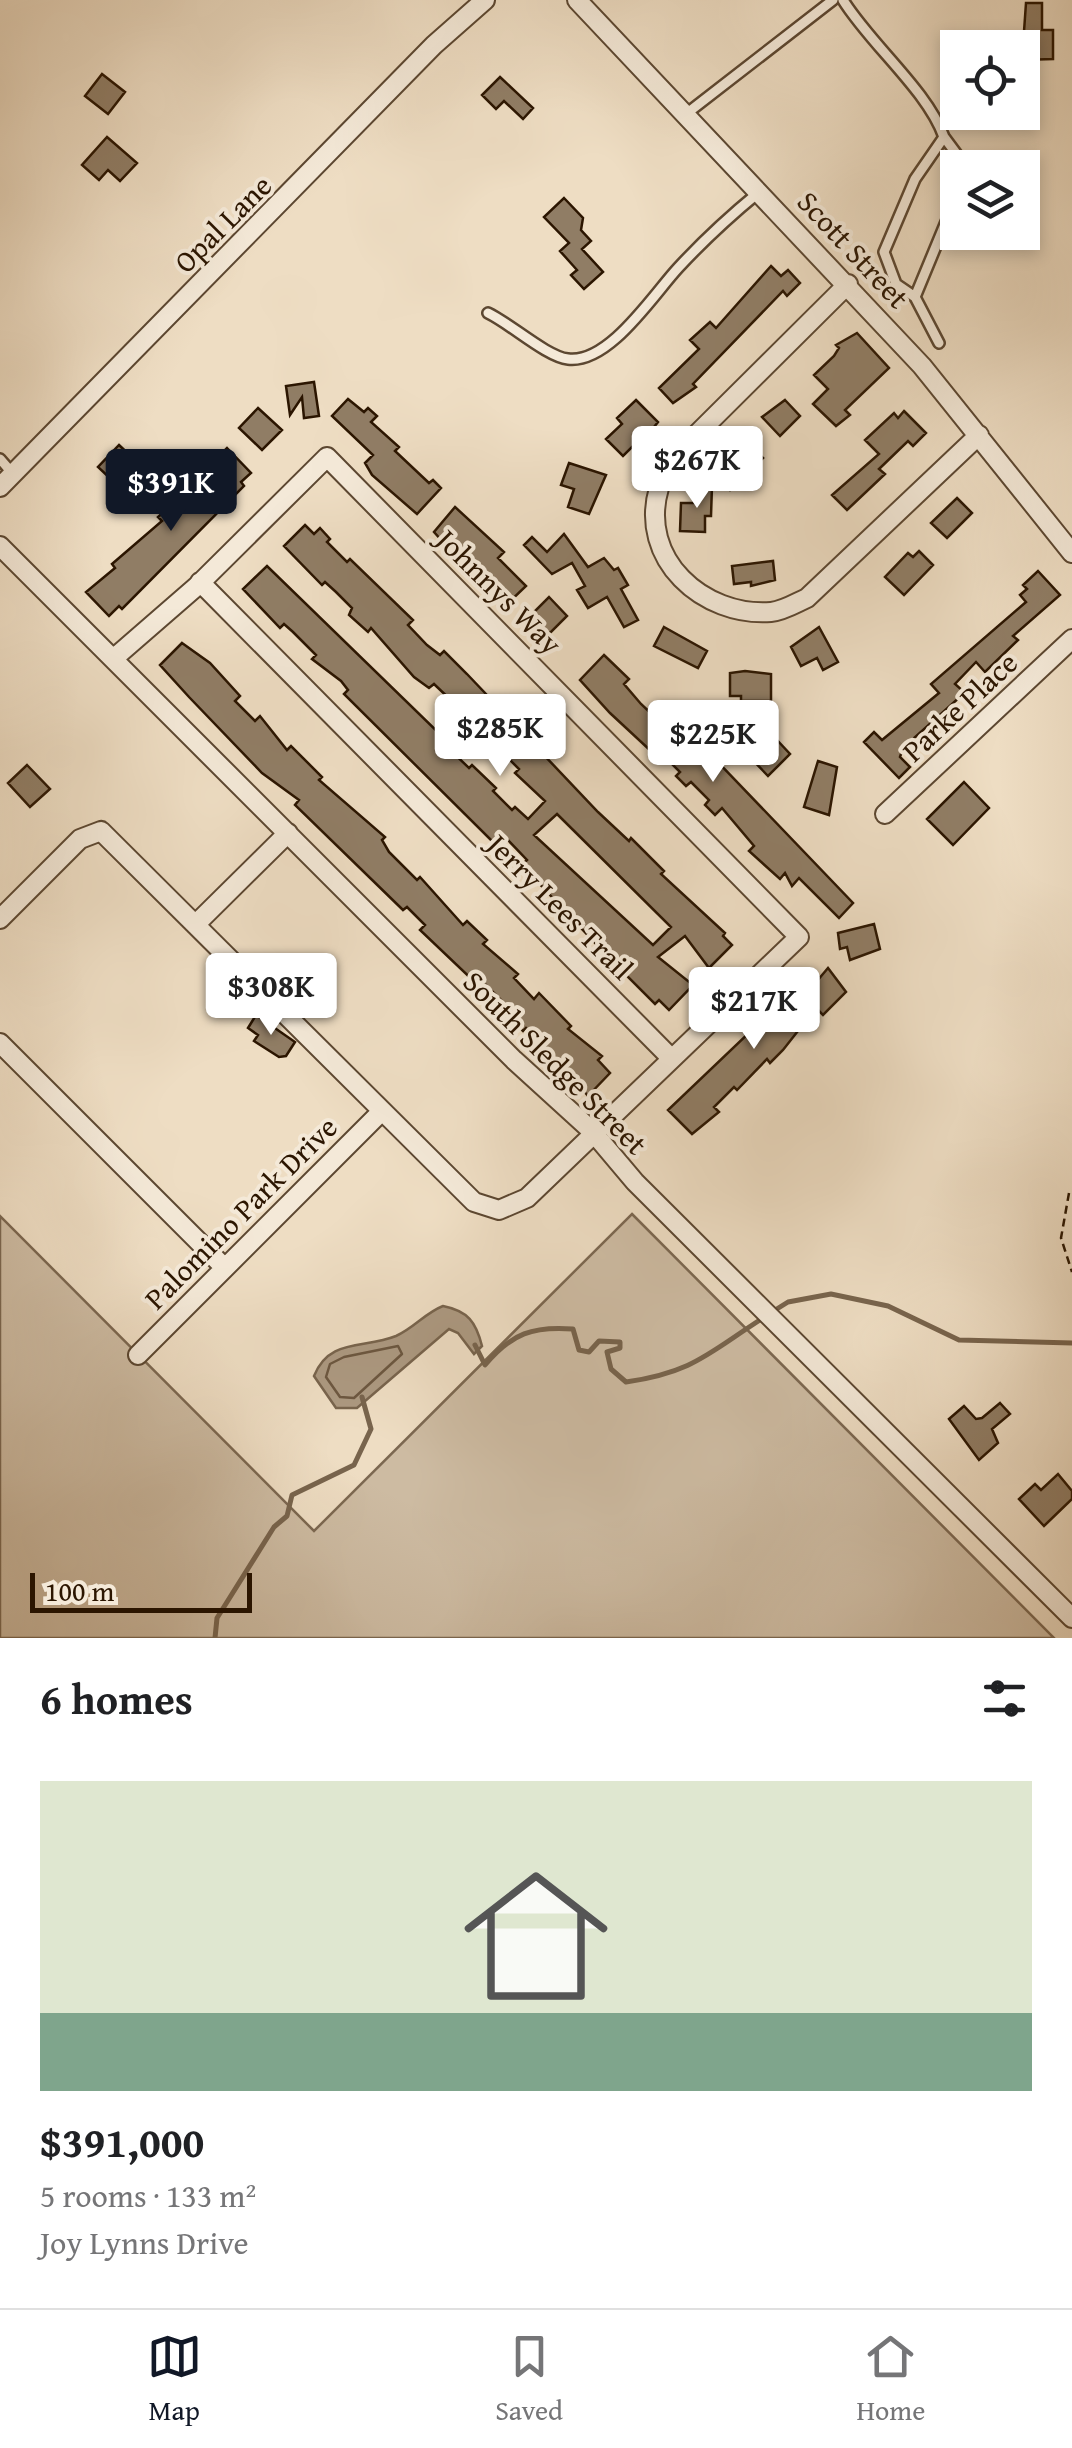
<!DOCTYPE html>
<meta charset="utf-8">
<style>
:root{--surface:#fff;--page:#f2f2f2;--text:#202124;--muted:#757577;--line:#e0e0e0;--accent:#111827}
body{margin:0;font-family:"Gentium Book Plus",serif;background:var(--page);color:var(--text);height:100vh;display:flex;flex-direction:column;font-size:38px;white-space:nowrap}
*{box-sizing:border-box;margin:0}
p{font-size:32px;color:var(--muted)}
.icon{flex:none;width:55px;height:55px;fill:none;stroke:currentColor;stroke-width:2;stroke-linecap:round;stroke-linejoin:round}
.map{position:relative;height:1638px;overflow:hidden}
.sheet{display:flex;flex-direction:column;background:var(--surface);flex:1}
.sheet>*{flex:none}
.buttons{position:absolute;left:940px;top:30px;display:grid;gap:20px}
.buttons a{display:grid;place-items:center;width:100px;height:100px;border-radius:0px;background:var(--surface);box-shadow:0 5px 15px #0003;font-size:50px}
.scale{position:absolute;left:30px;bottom:25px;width:222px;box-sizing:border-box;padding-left:10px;border:5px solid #2b1500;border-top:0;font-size:28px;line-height:35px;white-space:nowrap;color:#2b1500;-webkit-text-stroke:8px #f4e9d8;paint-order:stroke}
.price{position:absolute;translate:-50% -85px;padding:0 22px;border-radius:10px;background:#fff;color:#222;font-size:32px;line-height:65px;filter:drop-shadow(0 2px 5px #0008)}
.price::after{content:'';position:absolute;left:50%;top:60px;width:30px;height:22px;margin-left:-15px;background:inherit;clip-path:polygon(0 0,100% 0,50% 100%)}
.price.current{background:var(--accent);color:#fff}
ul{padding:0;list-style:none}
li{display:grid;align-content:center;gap:20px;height:530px;padding:0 40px}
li+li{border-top:2px solid var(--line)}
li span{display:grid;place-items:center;height:310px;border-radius:0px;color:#555}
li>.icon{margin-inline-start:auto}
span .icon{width:180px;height:180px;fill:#fffc;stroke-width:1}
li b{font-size:42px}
h2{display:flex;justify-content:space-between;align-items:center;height:120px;padding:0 40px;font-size:42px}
.tabs{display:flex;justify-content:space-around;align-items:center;height:140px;border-top:2px solid var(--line);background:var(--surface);font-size:28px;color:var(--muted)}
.tabs a{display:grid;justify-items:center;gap:5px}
.tabs .current{color:var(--accent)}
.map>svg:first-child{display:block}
.green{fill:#cdbba2;stroke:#7c6851;stroke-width:2.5}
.water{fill:#ac9981;stroke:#78644d;stroke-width:2.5}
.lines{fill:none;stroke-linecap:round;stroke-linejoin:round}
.shore{stroke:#6c5740;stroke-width:2.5}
.stream{stroke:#78644d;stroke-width:5}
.building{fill:#907d65;stroke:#2b1500;stroke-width:2.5;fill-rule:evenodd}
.lane-casing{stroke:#5c4731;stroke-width:14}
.street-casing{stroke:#5c4731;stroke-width:22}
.path{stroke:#2b1500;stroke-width:2.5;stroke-dasharray:8 5;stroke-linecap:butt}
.lane{stroke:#f4e9d8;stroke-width:9}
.street{stroke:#f4e9d8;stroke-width:18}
.labels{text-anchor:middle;stroke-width:8;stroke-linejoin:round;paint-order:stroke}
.street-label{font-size:30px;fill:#2b1500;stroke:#f4e9d8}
</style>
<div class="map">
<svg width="1072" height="1638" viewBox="0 0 1072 1638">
<rect width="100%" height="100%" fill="#eeddc3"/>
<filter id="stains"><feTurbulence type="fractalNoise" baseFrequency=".002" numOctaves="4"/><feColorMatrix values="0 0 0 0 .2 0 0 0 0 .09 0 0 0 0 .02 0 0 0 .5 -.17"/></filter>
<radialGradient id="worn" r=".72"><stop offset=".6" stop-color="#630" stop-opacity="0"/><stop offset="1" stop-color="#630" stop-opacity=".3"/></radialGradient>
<path class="green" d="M632 1214 1054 1638H0V1216L314 1531Z"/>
<path class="water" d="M443 1306C468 1311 476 1322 482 1346L474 1354 458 1333 449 1329 357 1408H336L314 1376C329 1338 363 1349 396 1336 414 1328 425 1313 443 1306Z"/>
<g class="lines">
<path class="shore" d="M398 1346 402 1354 354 1398 340 1397 326 1377 330 1364 344 1357Z"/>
<path class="stream" d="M772 1312 788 1302 831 1294 888 1306 959 1340 1072 1343
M475 1345 485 1365C512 1333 533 1326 573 1329L579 1350 589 1352 599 1341 620 1342V1348L607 1352 611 1369 626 1382C694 1372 708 1353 763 1318
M215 1638 217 1618 274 1527 287 1516 292 1495 354 1465 371 1429 362 1397"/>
</g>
<path class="building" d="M1026 3H1042V30H1053V59L1022 60Z
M102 74 125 92 108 114 85 96Z
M500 77 533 108 523 119 504 101 496 109 482 95Z
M107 137 137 163 120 181 108 170 99 180 82 165Z
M564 198 583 218 581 230 591 241 582 249 603 272 584 289 571 275 577 270 560 251 569 243 544 217Z
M771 266 781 276 788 270 800 283 787 296 783 291 693 384 696 387 673 403 659 388 699 349 690 340 710 322 716 328Z
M857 333 889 368 845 410 850 415 836 426 813 404 828 389 814 375 834 356 839 348 836 345Z
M314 382 319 416 304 418 302 397 290 415 286 386Z
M348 399 364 412 368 408 377 416 371 422 399 447 395 451 429 483 433 480 441 488 417 514 372 475 365 463 373 455 332 416Z
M636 400 658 422 638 447 635 444 623 456 606 439 622 424 617 418Z
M785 400 800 416 780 436 762 417Z
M258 408 282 430 262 450 239 428Z
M904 411 926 433 913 446 908 441 879 469 885 474 847 510 832 495 879 454 865 440 894 413 898 418Z
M730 444 740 456 751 446 763 458 730 490 707 466Z
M119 445 136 461 115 483 98 467Z
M227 448 251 473 241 482 244 486 122 609 119 606 109 616 86 592 115 568 112 564 162 521 158 517 213 468 210 465Z
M569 463 606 475 589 514 568 507 574 489 561 485Z
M698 486H712L711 516H705V532L680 531 681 503H694Z
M957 498 972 513 947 538 931 523Z
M455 507 504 552 498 558 526 586 503 608 487 586 491 582 474 564 468 570 434 532Z
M305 525 314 534 320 528 330 539 327 542 347 562 350 559 413 620 408 625 427 645 440 655 444 651 467 674 598 812 629 841 631 838 664 871 661 874 725 933 723 936 732 945 709 968 685 936 658 957 693 985 669 1010 659 1000 655 1004 614 963 618 958 600 940 596 944 532 876 519 868 527 860 505 837 496 845 344 694 348 690 341 681 312 659 316 655 293 632 284 624 280 628 243 589 267 566 444 738 441 741 469 768 472 765 496 788 493 791 512 810 515 807 528 819 545 801 515 773 519 769 499 749 492 756 453 709 457 706 434 684 429 688 414 677 371 628 368 632 349 615 352 608 336 592 325 582 322 585 284 546ZM557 814 671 927 653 945 534 835Z
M564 534 588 567 604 558 614 570 618 568 628 585 621 589 638 620 624 627 607 597 588 608 577 590 585 586 572 563 552 574 524 545 532 537 547 552Z
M919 551 933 565 904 595 885 577 908 553 913 557Z
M773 561 775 580 751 586V582L734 584 732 566Z
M1038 571 1060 595 1013 636 1018 640 985 672 976 662 955 684 963 691 961 696 903 748 900 757 910 767 899 778 864 742 874 732 882 740 939 693 931 684 1026 602 1020 595 1027 589 1023 585Z
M549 597 567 616 545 638 527 619Z
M664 627 707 651 698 668 654 646Z
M819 627 838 662 823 670 817 658 801 666 791 647Z
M182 643 210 663 240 696 235 701 255 721 260 716 287 750 291 746 322 777 319 780 385 837 382 840 389 852 417 880 420 877 463 925 467 921 487 940 483 944 518 974 514 978 534 999 539 993 571 1026 568 1029 602 1056 598 1060 610 1073 588 1096 557 1060 554 1063 545 1054 549 1050 526 1028 523 1031 503 1012 508 1007 486 985 482 989 420 930 425 925 407 907 403 910 295 805 299 800 262 773 189 697 160 665Z
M604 655 629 679 624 684 641 704 661 723 667 717 684 735 691 734 853 903 839 918 799 878 792 886 785 873 780 879 749 851 754 846 722 808 715 815 705 805 709 800 691 782 686 786 676 776 680 772 657 749 653 753 610 713 580 680Z
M745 671 771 674V701H741V696H730V673Z
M777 740 790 754 768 776 748 755 759 744 766 751Z
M818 761 837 767 829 815 804 807Z
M27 765 50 789 30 807 8 783Z
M964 782 989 808 953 845 927 819Z
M874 924 880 949 850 960 847 947 840 949 838 933Z
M828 968 846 992 823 1015 816 1008 783 1050 770 1063 767 1059 737 1090 734 1087 714 1107 719 1112 692 1134 668 1110 776 1007 773 1005 784 994 796 1006Z
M256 1015 295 1042 286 1056 279 1057 254 1041 258 1035 248 1028Z
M1000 1403 1010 1414 992 1429 998 1443 979 1460 949 1419 964 1406 976 1419 982 1418Z
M1058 1474 1072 1491V1499L1044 1526 1019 1499 1035 1484 1041 1490Z"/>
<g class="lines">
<defs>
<path id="lane" d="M843 0C871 45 927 90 944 137L915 179 884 252 896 284 915 297 939 343
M686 114 833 0
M944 137 967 168
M915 297 958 193
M488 313C511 324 547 357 568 359 609 364 653 295 678 268 703 241 730 216 758 193
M0 459 13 474"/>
<path id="street" d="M577 0 922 366 1072 553
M848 284 678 453C672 464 662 476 659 488 638 559 703 617 771 612 783 611 796 603 807 598L979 435
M0 487 434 45 485 0
M0 546 514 1060 592 1131 635 1182 1072 1618
M200 582 670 1057
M885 814 1072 639
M0 919 80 839 101 831 474 1202 499 1210 527 1198 799 937 327 457 197 586 113 659
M196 924 288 833
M0 1043 225 1268
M138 1355 382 1111"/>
</defs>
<use href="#lane" class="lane-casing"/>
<use href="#street" class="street-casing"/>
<path class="path" d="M1069 1193 1061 1238 1072 1272"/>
<use href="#lane" class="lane"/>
<use href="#street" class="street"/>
</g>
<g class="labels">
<g class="street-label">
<text transform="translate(223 224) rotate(-45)" y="10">Opal Lane</text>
<text transform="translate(853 250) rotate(47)" y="10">Scott Street</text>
<text transform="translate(499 592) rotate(45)" y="10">Johnnys Way</text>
<text transform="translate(960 707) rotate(-43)" y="10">Parke Place</text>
<text transform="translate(560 907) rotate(45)" y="10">Jerry Lees Trail</text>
<text transform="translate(555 1063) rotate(45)" y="10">South Sledge Street</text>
<text transform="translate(241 1213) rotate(-45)" y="10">Palomino Park Drive</text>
</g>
</g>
<rect width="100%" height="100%" filter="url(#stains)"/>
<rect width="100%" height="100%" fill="url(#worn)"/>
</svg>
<div class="buttons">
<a><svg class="icon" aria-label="locate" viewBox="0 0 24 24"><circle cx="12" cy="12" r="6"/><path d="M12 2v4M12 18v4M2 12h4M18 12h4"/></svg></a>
<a><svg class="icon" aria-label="layers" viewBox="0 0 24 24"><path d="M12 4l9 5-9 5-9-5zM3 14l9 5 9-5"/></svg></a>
</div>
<div class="scale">100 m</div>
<b class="price" style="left:697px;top:511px">$267K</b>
<b class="price current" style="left:171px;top:534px">$391K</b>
<b class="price" style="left:500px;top:779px">$285K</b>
<b class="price" style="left:713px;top:785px">$225K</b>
<b class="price" style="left:271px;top:1038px">$308K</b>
<b class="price" style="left:754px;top:1052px">$217K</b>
</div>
<section class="sheet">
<h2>6 homes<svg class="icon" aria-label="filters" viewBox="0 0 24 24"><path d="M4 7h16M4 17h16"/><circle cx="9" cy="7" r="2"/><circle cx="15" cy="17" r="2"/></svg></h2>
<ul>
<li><span style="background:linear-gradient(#dfe7d0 75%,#7fa58c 0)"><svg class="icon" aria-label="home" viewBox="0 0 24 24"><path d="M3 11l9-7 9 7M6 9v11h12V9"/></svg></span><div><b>$391,000</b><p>5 rooms · 133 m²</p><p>Joy Lynns Drive</p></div></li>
</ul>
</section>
<nav class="tabs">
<a class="current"><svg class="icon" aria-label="map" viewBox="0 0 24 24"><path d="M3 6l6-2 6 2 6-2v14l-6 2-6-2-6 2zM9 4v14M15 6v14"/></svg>Map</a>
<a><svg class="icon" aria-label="saved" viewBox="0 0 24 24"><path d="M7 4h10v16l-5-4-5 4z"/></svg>Saved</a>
<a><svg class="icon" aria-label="home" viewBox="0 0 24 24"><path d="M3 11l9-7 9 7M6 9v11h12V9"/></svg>Home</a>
</nav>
